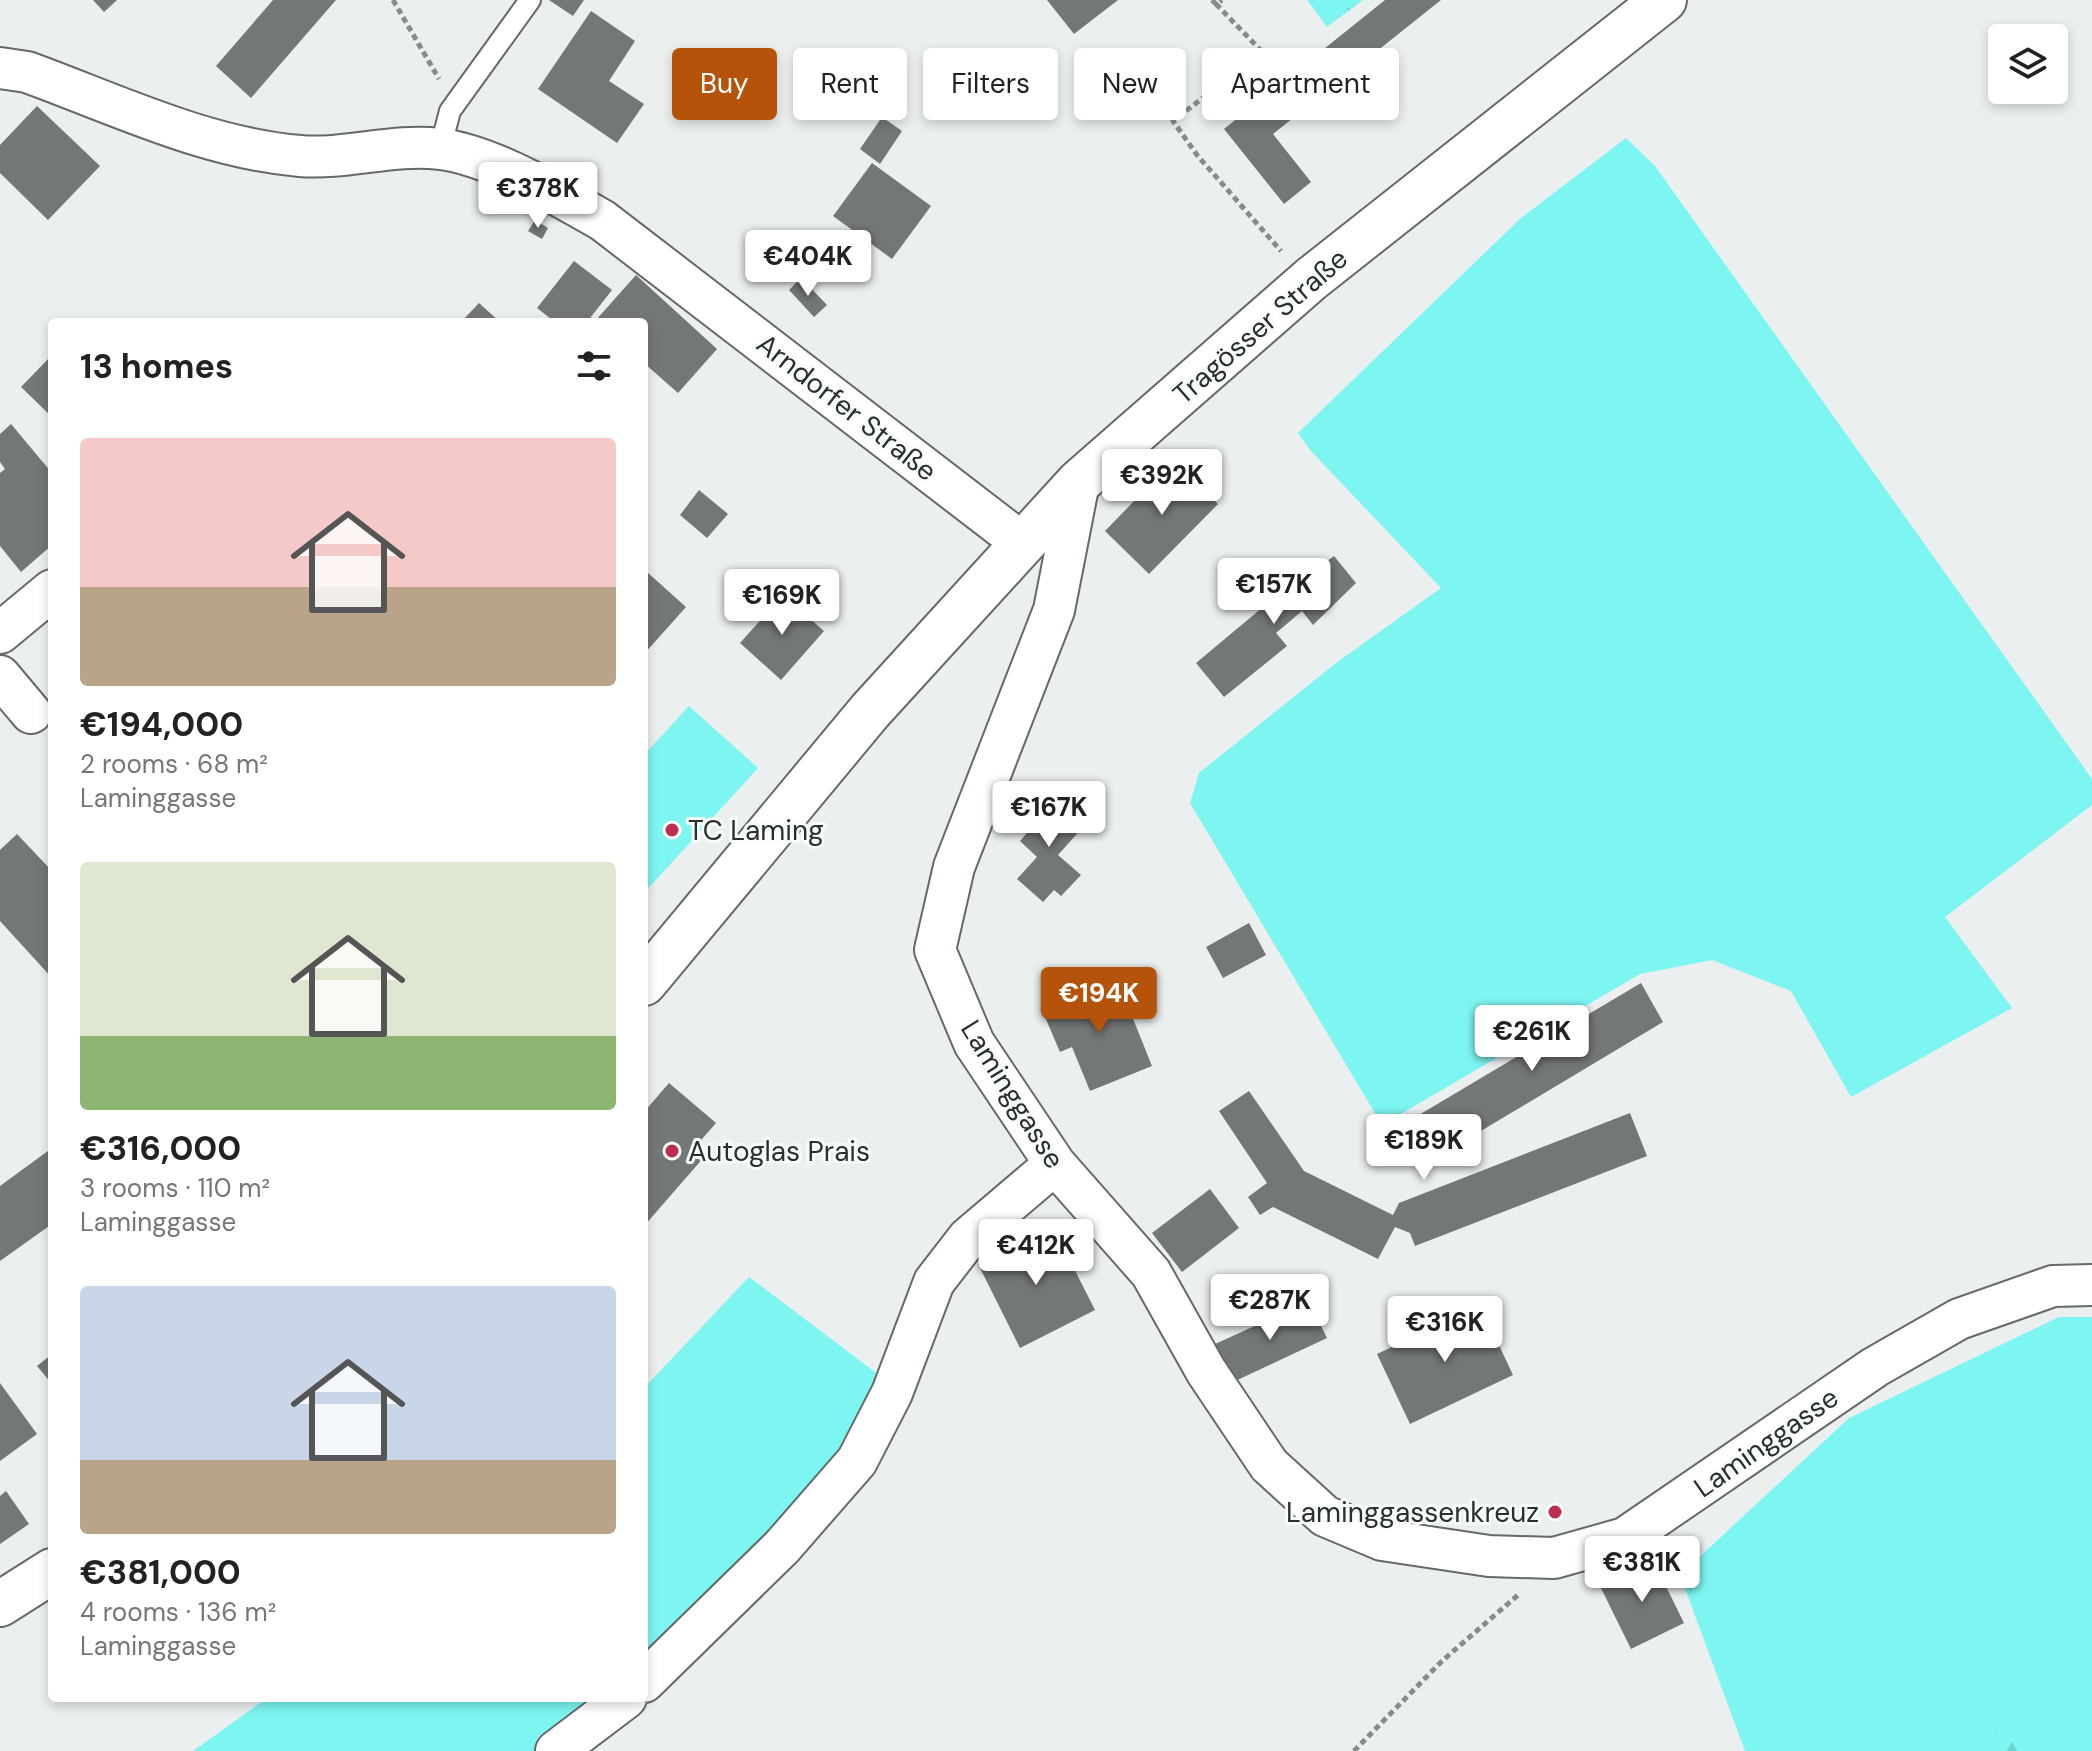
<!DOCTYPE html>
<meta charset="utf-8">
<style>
:root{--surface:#fff;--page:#f2f2f2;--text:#222;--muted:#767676;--accent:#b45309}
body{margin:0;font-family:"DM Sans",sans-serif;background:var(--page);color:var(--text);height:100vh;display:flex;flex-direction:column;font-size:30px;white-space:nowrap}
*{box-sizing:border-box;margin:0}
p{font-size:26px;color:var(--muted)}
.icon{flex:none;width:44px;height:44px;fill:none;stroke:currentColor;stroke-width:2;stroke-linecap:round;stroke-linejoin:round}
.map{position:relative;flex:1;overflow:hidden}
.panel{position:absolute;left:48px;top:318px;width:600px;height:1384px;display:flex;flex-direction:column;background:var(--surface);border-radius:8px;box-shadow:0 4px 12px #0003}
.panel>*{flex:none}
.hud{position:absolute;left:672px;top:48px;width:760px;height:72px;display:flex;gap:16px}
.controls{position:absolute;left:1988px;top:24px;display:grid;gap:16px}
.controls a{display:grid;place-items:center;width:80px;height:80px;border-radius:8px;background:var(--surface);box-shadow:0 4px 12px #0003;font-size:40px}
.price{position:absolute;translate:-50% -68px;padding:0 18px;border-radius:8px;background:#fff;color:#222;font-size:26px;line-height:52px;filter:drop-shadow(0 2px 4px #0008)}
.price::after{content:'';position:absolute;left:50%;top:48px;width:24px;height:18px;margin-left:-12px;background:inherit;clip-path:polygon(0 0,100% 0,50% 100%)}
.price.active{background:var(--accent);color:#fff}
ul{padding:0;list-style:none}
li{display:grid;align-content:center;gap:16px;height:424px;padding:0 32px}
li span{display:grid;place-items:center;height:248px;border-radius:8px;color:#555}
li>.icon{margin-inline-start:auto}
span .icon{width:144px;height:144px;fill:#fffc;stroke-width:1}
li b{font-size:34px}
h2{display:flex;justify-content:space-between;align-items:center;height:96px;padding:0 32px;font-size:34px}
.chip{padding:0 28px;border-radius:8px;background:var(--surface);box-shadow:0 4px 12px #0003;font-size:28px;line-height:72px}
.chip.active{background:var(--accent);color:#fff}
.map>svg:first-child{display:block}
.forest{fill:url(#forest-firs)}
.park{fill:url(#park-tufts)}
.garden{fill:#7df5f1}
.building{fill:#737776}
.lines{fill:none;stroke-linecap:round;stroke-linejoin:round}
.lane-casing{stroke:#666969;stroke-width:24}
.street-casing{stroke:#666969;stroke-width:44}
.secondary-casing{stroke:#666969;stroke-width:48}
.path{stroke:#888b8a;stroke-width:5;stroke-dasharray:6 4;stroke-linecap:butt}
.lane{stroke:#fff;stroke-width:20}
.street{stroke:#fff;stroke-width:40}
.secondary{stroke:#fff;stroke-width:44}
.poi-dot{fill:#bd2d4e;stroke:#f8fcfc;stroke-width:3}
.labels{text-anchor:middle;stroke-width:6;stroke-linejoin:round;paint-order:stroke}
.street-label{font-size:28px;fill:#2c2e2d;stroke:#f8fcfc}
.poi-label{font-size:28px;fill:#2c2e2d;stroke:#f8fcfc;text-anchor:start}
</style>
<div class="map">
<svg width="2092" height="1751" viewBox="0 0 2092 1751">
<defs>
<pattern id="forest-firs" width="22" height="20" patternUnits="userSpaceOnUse" patternTransform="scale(2)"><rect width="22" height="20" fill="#7df5f1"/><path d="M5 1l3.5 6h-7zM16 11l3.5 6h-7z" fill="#6cd2cf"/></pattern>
<pattern id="park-tufts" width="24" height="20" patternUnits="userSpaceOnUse" patternTransform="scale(2)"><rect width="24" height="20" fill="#7df5f1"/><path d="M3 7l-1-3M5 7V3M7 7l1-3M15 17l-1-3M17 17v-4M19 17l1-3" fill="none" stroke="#6cd2cf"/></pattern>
</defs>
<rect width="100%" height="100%" fill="#ebefef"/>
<path class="forest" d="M2002 1726 2018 1751H1977Z"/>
<path class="park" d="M1307 0H1363L1327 27Z"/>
<path class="garden" d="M1626 138 1655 166 2092 779V805L1945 917 2012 1008 1851 1097 1791 991 1712 960 1640 974 1382 1125 1190 803 1199 773 1336 663 1441 588 1311 451 1298 433 1521 218Z
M689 706 758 768 644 893V755Z
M749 1277 904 1394 888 1439 849 1498 656 1689 579 1751H193L267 1698H644V1388Z
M2059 1317H2092V1751H2018L2002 1727 1977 1751H1745L1680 1575 1849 1418Z"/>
<path class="building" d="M93 0H117L104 12Z
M273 0H336L251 98 216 66Z
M549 0H584L573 16Z
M1047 0H1118L1074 34Z
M1385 0H1441L1273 134 1311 182 1284 204 1224 129Z
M591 11 635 41 609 81 644 104 617 143 538 89Z
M37 106 100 166 48 220 0 173V145Z
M882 117 902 131 880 164 860 149Z
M872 163 931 206 892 259 833 216Z
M535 220 548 228 542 239 528 231Z
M812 253 847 258 844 278 809 272Z
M574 261 612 290 587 322H555L537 308Z
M636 275 717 349 678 393 644 363V322L596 320Z
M801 278 827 305 814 317 789 290Z
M479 303 500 322H461Z
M52 355V417L21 387Z
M11 424 52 473V545L21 572 0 546V473L5 469 0 462V434Z
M1174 460 1218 504 1149 574 1105 531Z
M699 490 728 514 707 538 680 515Z
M1334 556 1356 583 1313 625 1302 611 1276 633 1287 646 1224 697 1196 663 1311 567 1314 571Z
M647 572 686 607 644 654V576Z
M783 595 824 631 781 680 740 643Z
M1039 787 1083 827 1058 855 1081 875 1061 896 1054 890 1043 902 1017 879 1037 857 1020 841 1044 813 1028 799Z
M17 834 52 871V978L0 921V850Z
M1249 923 1266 955 1223 978 1206 947Z
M1117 979 1152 1066 1090 1091 1072 1047 1060 1052 1042 1010Z
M1641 983 1663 1022 1454 1147 1403 1150 1392 1131Z
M669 1083 716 1123 695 1147 705 1156 644 1226V1112Z
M1249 1091 1304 1171 1393 1215 1399 1203 1630 1113 1647 1156 1415 1246 1410 1233 1395 1227 1378 1259 1273 1207 1260 1215 1248 1197 1267 1183 1219 1111Z
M52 1148V1224L0 1261V1186Z
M1210 1189 1239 1228 1182 1272 1152 1233Z
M1053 1227 1095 1310 1020 1348 978 1264Z
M1309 1301 1327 1338 1231 1383 1213 1345Z
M1480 1305 1513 1375 1410 1424 1377 1354Z
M52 1354V1384L37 1366Z
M0 1383 37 1434 0 1461Z
M6 1491 29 1524 0 1544V1496Z
M1652 1558 1684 1623 1631 1649 1599 1584Z"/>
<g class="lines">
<defs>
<path id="lane" d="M440 149 450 111 530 0"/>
<path id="street" d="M0 68 27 72C115 104 205 148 300 156 346 160 394 143 440 149 491 155 557 195 602 220L1021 542
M1079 482 1054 610 954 867 935 950 974 1043 1055 1164 1151 1273 1206 1371 1269 1465 1325 1516 1382 1540 1489 1556 1554 1558 1625 1538 1875 1367 1959 1319 2053 1286 2092 1285
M0 633 52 590
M0 676 31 713
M644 1682 782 1547 857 1461 892 1393 934 1282 968 1238 1055 1164
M556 1751 626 1698"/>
<path id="secondary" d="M644 983 870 711 1079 482 1311 279 1664 0
M0 1604 52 1571"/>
</defs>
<use href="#lane" class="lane-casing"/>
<use href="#street" class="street-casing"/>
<use href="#secondary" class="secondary-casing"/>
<path class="path" d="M393 0 439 79
M1212 0 1216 4 1222 0
M1216 4 1274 64
M1262 52 1173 121 1197 155 1281 251
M1354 1751 1442 1661 1518 1595"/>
<use href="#lane" class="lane"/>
<use href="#street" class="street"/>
<use href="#secondary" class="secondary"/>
</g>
<g class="poi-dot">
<circle cx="672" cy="830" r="8"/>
<circle cx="672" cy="1151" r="8"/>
<circle cx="1555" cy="1512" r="8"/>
</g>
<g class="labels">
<g class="street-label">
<text transform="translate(1260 326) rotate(-41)" y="10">Tragösser Straße</text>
<text transform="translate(847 407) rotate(38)" y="10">Arndorfer Straße</text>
<text transform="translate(1013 1094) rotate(58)" y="10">Laminggasse</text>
<text transform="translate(1766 1442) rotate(-35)" y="10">Laminggasse</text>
</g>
<g class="poi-label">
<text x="688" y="840">TC Laming</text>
<text x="688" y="1161">Autoglas Prais</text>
<text x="1539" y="1522" text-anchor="end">Laminggassenkreuz</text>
</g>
</g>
</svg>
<div class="controls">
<a><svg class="icon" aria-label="layers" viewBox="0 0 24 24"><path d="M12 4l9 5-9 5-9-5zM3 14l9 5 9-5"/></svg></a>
</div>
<b class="price" style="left:538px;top:230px">€378K</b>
<b class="price" style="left:808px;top:298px">€404K</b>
<b class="price" style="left:1162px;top:517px">€392K</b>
<b class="price" style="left:1274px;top:626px">€157K</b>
<b class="price" style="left:782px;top:637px">€169K</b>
<b class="price" style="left:1049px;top:849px">€167K</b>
<b class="price active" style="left:1099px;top:1035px">€194K</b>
<b class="price" style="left:1532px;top:1073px">€261K</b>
<b class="price" style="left:1424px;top:1182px">€189K</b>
<b class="price" style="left:1036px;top:1287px">€412K</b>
<b class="price" style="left:1270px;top:1342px">€287K</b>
<b class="price" style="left:1445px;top:1364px">€316K</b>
<b class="price" style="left:1642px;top:1604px">€381K</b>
<div class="hud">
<a class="chip active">Buy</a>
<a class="chip">Rent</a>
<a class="chip">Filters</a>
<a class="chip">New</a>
<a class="chip">Apartment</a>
</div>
<section class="panel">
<h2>13 homes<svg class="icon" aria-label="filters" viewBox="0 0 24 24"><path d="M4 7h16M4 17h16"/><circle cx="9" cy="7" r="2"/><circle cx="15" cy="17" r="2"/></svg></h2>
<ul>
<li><span style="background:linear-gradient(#f6c9c9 60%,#b9a48a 0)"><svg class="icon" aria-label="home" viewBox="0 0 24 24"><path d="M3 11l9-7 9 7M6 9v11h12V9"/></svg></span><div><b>€194,000</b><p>2 rooms · 68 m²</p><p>Laminggasse</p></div></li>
<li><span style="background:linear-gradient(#dfe7d0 70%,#8fb573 0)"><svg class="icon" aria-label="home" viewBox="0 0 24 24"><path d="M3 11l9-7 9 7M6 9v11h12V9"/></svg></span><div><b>€316,000</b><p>3 rooms · 110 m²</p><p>Laminggasse</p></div></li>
<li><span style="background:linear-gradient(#c9d6e8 70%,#b9a48a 0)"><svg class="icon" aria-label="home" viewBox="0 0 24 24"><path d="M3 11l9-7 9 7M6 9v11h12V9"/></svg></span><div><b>€381,000</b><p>4 rooms · 136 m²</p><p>Laminggasse</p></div></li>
</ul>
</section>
</div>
